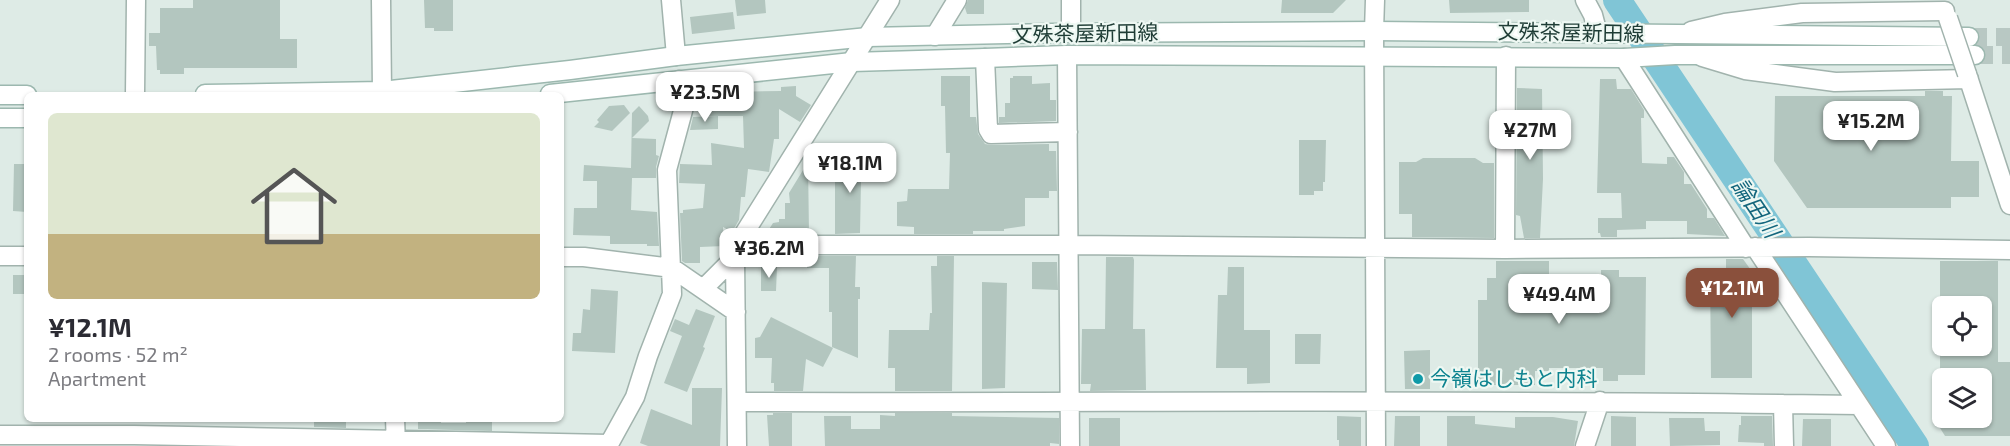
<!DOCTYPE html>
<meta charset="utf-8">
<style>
:root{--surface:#fff;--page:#f7f7f7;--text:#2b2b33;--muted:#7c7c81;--line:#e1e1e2;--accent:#8a503c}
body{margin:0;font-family:"Exo 2","Noto Sans JP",sans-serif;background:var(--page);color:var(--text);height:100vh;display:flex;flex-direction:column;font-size:22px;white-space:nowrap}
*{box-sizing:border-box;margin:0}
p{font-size:20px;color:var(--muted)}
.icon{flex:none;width:33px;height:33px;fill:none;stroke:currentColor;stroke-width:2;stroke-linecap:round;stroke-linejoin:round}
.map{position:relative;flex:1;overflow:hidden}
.side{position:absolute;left:24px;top:92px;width:540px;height:330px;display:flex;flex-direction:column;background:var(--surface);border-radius:9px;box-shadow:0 2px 4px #0004}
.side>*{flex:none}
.fabs{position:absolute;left:1932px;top:296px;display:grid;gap:12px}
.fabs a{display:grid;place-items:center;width:60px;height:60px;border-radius:9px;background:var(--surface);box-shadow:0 2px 4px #0004;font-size:30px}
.price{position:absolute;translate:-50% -51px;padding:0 14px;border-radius:12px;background:#fff;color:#222;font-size:20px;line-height:39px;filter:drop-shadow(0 2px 3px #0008)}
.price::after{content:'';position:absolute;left:50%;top:36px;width:18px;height:14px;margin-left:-9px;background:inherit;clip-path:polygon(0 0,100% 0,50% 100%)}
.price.on{background:var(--accent);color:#fff}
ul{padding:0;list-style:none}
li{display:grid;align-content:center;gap:12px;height:318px;padding:0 24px}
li+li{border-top:2px solid var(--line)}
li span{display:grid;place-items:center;height:186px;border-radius:9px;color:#555}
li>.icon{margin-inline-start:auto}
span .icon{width:108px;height:108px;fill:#fffc;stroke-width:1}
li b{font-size:26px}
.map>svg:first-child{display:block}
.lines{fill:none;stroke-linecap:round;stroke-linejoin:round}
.river{stroke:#80c5d6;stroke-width:28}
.building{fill:#b3c6bf}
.secondary-tunnel{stroke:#b8c8c3;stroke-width:18;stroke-dasharray:18 9;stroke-linecap:butt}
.minor-casing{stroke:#a1b3ad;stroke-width:21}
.tertiary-casing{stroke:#a1b3ad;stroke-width:21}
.secondary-casing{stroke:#9cb8af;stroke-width:21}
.minor{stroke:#fff;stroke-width:18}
.tertiary{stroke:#fff;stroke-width:18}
.secondary{stroke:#fff;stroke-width:18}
.minor-bridge-casing{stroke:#a1b3ad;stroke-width:21;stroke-linecap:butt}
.minor-bridge{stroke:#fff;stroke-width:18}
.culture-dot{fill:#0f9aa8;stroke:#eef8f3;stroke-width:2}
.labels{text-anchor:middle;stroke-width:4.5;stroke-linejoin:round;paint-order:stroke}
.street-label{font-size:21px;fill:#1e3c35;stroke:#eef8f3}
.culture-label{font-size:21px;fill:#0d838f;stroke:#eef8f3;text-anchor:start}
.water-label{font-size:22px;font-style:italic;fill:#13667d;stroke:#eef8f3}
</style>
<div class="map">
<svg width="2010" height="446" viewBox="0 0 2010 446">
<rect width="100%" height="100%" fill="#deebe6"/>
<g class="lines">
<path class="river" d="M1617 0 1915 446"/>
</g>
<path class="building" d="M193 0H280V39H297V68H184V74H160V70H157L156 46H149V33H160V8H193Z
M424 0H453V31H434V28H425Z
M735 0H765L766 13 737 16Z
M968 0H984V14H967L965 8Z
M1282 0H1346L1333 13H1281Z
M1449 0H1529V12L1450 13Z
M733 12 735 29 692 34 690 17Z
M941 76H970V117H976L978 134 985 144 991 145 1049 144V151H1056L1057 191H1049V198H1025V226L1004 229V231H973V234H914V227L897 226V202L907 201 908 189H949L950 153H946L945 106H941Z
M1013 76H1032V84L1050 83V100H1056V121L999 123V117H1005V103H1010V78H1013Z
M1600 79H1616L1617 89H1631L1644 110V118H1641L1642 163 1667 164V157H1674L1684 172V184H1691L1707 209V218H1714L1725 236 1687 234V221H1646V229L1617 230V237H1601L1600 233H1598V218H1622L1621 193H1597Z
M796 86V96L811 105 800 122 779 109V139H774L769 172 748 169 745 197H741L739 220 732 232 723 227 724 246 700 247V263H685L682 261 680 213H683V210L703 208 705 184 679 183 680 164 712 165 711 143 744 148 743 116H706L705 98H726V92L781 91V87Z
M1517 88 1542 89 1543 179 1540 238H1524L1520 216 1516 215Z
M1925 91H1943V96H1952L1951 161H1979V197H1951V208H1807L1774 161 1775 96H1925Z
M624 105 630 113 612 131 594 127 599 122 597 120 609 106Z
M639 106 648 116 649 121 632 138 656 139V155L659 156 656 167V178H632L631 210 657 212 659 246H647V244H610V236L573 235 574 208H597V181H583L584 165 631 168 632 113Z
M718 116V129L690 130 693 117Z
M1299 140H1326L1325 182H1323V191H1314V195H1299Z
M1423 158H1475L1483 163H1494V238L1412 237V214H1399V162H1416Z
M835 161H872L871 181H861L860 233 835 234Z
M808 162 809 234H766L773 223 779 222V219H785V203H790L789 193Z
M14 164H27V212L13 211Z
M807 256H856L855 287H860V299H858V358L832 347V312H829V268H807Z
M937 256H954L952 391H895V368H888L889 330H929L930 313H932L931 266H937Z
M1106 257H1133L1134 260 1133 329H1145L1146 390 1090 391 1091 384H1081L1082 329H1105Z
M1726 259H1743L1766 291 1752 301V378H1711L1710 268H1726Z
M1496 261H1549V280H1601V270H1619V277H1646L1645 375H1618V381H1603V368H1549V371H1535V385H1478V300H1487V278H1496Z
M1940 261H1998V362H2010V436H1945L1940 428V417H1982V378H1940V345H1982V306H1940Z
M1032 262H1057L1058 290 1032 289Z
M761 267H777L776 291H761Z
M1228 267H1244V330H1270V383L1247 384V368H1216L1218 295H1227Z
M13 275H27V294H13Z
M982 282 1007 283 1005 388 982 389Z
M591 289 618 291 615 353 572 351 573 333H581L583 309 590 310Z
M696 309 715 316 703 347 705 348 687 392 664 383 682 336 670 331 675 319 689 325Z
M771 317 833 348 823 367 806 359 803 391H774V383H771L772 358H755V338L760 337Z
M1295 334H1321L1320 364H1295Z
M1430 350V389H1405L1404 351Z
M692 388H722L720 446H648L640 443 651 409 692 425Z
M773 413H792V446H769L767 415H773Z
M895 413H952V416L1059 418V444L1050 443V446H825L824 416H851V429H880V415L895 416Z
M1337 416 1361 417V446H1339V440H1337Z
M1395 416H1420V446H1394Z
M1447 416H1475V424L1515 428V417H1553L1578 421 1574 446H1447Z
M1611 416 1636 417V446H1611Z
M1741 416H1772L1773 446H1764V443L1738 442 1739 425H1741Z
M314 418H346V428L314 427Z
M418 418H441V423H466V418H490V421H492V431L418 429Z
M1089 418H1120V446H1089Z
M1669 418H1704L1705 431H1720V445L1670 446Z
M1803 419H1831V446H1802Z"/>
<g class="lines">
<path class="secondary-tunnel" d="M1969 37H2010
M1975 55H2010"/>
<defs>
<path id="minor" d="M671 0 676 56
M1585 0 1593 15 1598 34
M1374 31 1376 446
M1691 31 1725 23 1802 13 1945 11
M1071 33V0
M935 36 957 0
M1067 55 1070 446
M1702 57 1745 70 1835 82 1969 79
M985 58 988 129 991 134 1068 132
M1624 58 1746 248
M1967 74 2010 205
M135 94 136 0
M737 245H1070L1505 249 1809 247 2010 250
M1755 247 1886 446
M1505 249 1506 56
M0 256H27
M561 257H584L672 268 736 312
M703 289 735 257
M737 402C1086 403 1434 399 1783 404
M395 418 396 446
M0 435H134L609 444
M608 446 635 397 648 356 672 294 667 170 684 107 679 80
M737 446 735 257 737 245 890 0
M1585 446 1600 401
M1784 446 1783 404 1859 405"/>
<path id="tertiary" d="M381 0 382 91
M1374 31 1375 0"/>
<path id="secondary" d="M205 94 382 91 570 70 676 56 868 37 1053 33 1374 31 1969 37
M550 94 852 62 985 58 1067 55 1624 58 1675 55H1975
M0 95H27
M0 118H27"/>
</defs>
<use href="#minor" class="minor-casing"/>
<use href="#tertiary" class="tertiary-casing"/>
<use href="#secondary" class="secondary-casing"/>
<use href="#minor" class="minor"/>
<use href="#tertiary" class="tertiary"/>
<use href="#secondary" class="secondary"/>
<defs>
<path id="minor-bridge" d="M1948 18 1967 74"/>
</defs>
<use href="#minor-bridge" class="minor-bridge-casing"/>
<use href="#minor-bridge" class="minor-bridge"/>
</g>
<circle class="culture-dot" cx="1418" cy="379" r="6"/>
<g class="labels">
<g class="street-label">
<text transform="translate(1571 33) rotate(1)" y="7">文殊茶屋新田線</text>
<text transform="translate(1085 34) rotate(-1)" y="7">文殊茶屋新田線</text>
</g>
<g class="culture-label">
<text x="1430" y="386">今嶺はしもと内科</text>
</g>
<g class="water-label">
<text transform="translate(1756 208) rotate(56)" y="8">論田川</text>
</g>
</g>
</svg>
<div class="fabs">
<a><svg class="icon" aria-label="locate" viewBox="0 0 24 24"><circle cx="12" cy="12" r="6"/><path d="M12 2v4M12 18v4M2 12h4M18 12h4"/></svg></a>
<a><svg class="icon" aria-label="layers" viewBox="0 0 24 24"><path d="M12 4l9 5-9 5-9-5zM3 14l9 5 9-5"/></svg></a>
</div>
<b class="price" style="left:705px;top:123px">¥23.5M</b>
<b class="price" style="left:1871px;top:152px">¥15.2M</b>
<b class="price" style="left:1530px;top:161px">¥27M</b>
<b class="price" style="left:850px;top:194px">¥18.1M</b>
<b class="price" style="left:769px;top:279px">¥36.2M</b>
<b class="price on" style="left:1732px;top:319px">¥12.1M</b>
<b class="price" style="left:1559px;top:325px">¥49.4M</b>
<section class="side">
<ul>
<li><span style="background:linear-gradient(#dfe7d0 65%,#c2b280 0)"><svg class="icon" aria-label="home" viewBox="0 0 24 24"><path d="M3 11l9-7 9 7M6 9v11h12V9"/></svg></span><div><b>¥12.1M</b><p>2 rooms · 52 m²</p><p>Apartment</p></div></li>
</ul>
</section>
</div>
